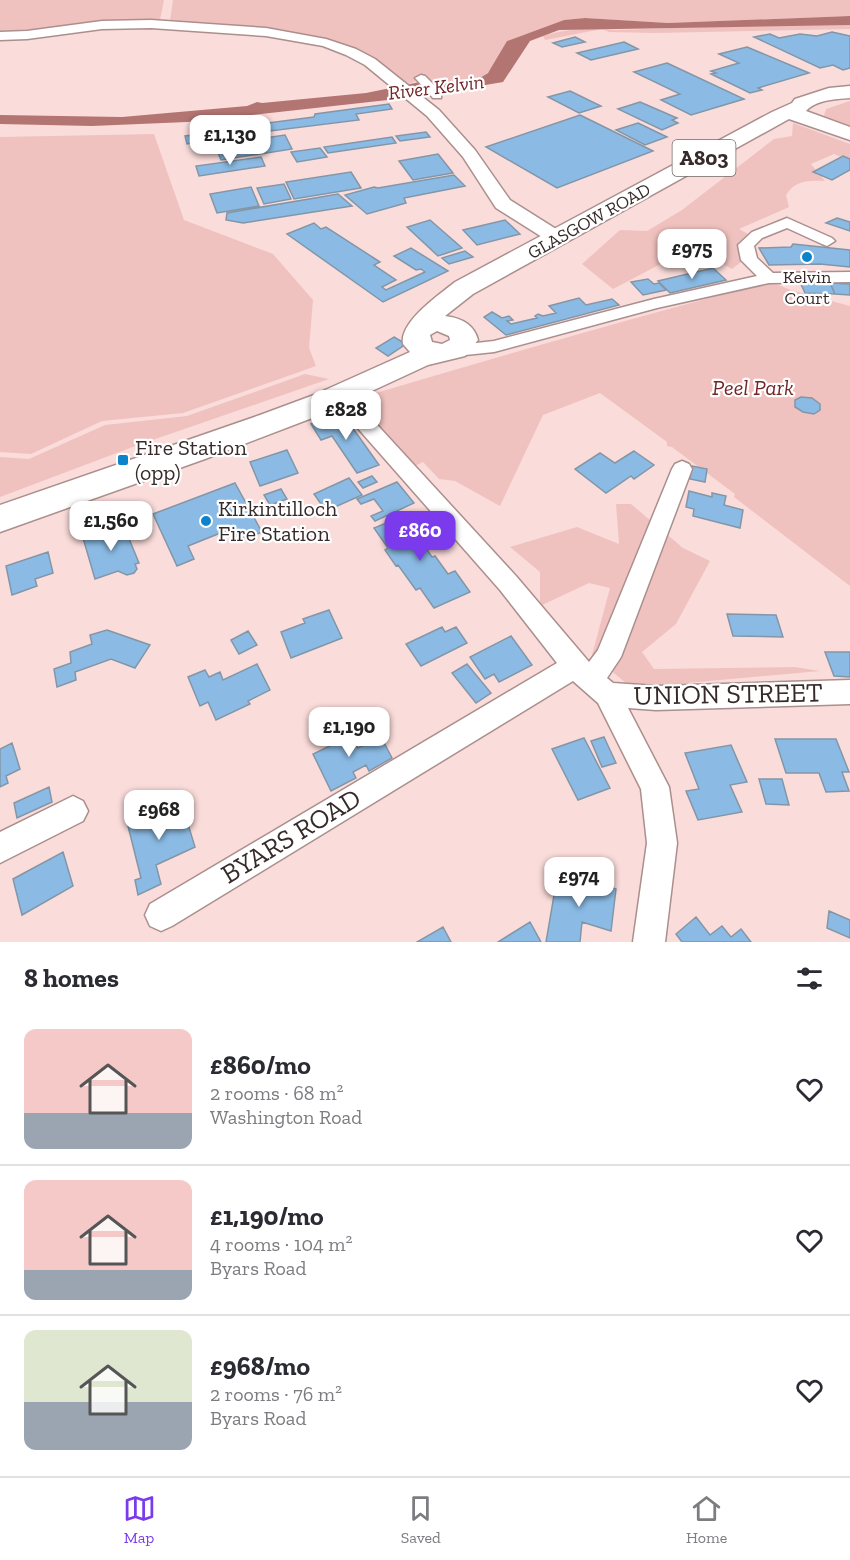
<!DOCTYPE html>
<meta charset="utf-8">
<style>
:root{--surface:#fff;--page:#f7f7f7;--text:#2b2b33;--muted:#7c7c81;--line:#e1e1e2;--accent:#7c3aed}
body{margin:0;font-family:"Zilla Slab",serif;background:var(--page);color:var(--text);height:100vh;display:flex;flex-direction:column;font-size:22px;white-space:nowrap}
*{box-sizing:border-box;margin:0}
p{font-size:20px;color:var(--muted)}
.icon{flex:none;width:33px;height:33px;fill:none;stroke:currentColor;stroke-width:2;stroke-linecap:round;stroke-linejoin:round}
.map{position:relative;height:942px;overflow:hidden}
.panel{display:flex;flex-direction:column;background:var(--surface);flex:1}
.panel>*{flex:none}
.price{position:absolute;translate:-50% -51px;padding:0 14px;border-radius:12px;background:#fff;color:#222;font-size:20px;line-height:39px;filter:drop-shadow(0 2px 3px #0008)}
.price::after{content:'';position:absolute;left:50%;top:36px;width:18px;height:14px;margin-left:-9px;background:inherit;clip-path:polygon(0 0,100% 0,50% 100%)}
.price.selected{background:var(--accent);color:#fff}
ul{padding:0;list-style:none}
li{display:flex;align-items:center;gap:18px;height:150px;padding:0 24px}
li+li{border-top:2px solid var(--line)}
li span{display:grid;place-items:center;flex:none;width:168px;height:120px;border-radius:12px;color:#555}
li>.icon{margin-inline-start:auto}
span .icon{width:72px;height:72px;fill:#fffc;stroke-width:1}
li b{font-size:26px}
h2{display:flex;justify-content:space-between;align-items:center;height:72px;padding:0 24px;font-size:26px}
.menu{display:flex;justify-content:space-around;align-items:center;height:84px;border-top:2px solid var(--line);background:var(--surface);font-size:16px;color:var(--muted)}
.menu a{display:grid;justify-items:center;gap:3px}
.menu .selected{color:var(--accent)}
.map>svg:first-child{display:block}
.green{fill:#f0c2bf}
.water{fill:#b37572}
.building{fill:#8bbbe4;stroke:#8396a7;stroke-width:1.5}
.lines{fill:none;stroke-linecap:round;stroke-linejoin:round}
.minor-casing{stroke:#ab8f8d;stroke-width:3}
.tertiary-casing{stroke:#ab8f8d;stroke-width:3}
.primary-casing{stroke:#ab8f8d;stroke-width:3}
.minor{fill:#fff;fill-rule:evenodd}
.tertiary{fill:#fff;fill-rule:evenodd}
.primary{fill:#fff;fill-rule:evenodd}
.poi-dot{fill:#0d83cb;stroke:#fff;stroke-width:2}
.labels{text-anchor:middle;stroke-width:4.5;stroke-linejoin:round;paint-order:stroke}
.far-street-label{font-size:18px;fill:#362b2a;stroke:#fff}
.far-poi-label{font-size:18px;fill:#362b2a;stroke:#fff}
.far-water-label{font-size:20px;font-style:italic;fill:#722527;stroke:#fff}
.shield{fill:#fff;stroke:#726b6a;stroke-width:1.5}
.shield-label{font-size:21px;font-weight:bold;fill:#362b2a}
.park-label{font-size:22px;font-style:italic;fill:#722627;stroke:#fff}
.poi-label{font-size:22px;fill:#362b2a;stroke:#fff;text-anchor:start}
.near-street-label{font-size:27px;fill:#362b2a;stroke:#fff}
</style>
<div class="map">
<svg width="850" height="942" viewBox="0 0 850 942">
<rect width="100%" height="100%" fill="#fadcda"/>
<path class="green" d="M0 0H164L160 20H119L22 34 0 33Z
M173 0H850V16L668 23 585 18 564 20 507 41C501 51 495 67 486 74 472 86 442 85 426 78L402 86 399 77 322 37 258 28 170 21Z
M786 24 850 25V29L655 33 609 32 602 29 545 40 543 36C567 28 590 28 616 30Z
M850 101V128L824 116 826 109Z
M793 123 850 144V161L834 154 811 164 825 181C809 180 795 180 786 195L789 207 739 229 748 234 739 242 745 259 732 269 693 247 613 289 582 264 620 230 647 231 682 210 774 139 792 136Z
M154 134 184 220 273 254 313 300 309 348 316 366 183 413 102 421 31 454 0 452V137Z
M771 282 791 290 850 306V586L734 497 735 494 672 447 667 446V442L600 393 543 415 500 506 455 481 439 479 423 462 415 466 359 403 376 398V393C507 354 639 316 771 282Z
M305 374 329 379 138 445 0 497V457L29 459 105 425 187 416Z
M616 504H631L683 548 710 561 676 624 642 652 654 669 795 667 820 671 632 688 592 655 610 588 589 583 540 606V572L510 547 577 527 619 544Z"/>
<path class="water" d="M850 16V25L559 30 530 41 503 82 415 97 187 122 92 126 0 124V115L122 117 247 106 257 102 262 103 366 93 420 82 457 83 480 78 488 73 507 41 564 20 585 18 668 23Z"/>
<path class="building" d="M832 32 850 36V68L843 70 833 65 820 68 754 37 770 34 779 38 800 34 817 36Z
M575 37 585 42 562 47 553 43Z
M624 42 638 49 591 60 577 53Z
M747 47 809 73 758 88 762 90 750 93 711 74 716 73 711 71 739 63 719 54Z
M667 63 744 99 691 115 661 100 680 94 634 72Z
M570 91 601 106 579 113 548 97Z
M640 102 677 118 672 120 678 123 662 130 618 109Z
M389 104 392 109 356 114 359 120 262 132 259 124 314 117 315 114Z
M580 115 653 151 557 188 486 147Z
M254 122 258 133 229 137 225 126Z
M638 123 667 137 645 145 616 130Z
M426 132 430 137 400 141 396 136Z
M203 134 205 141 187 144 185 136Z
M285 135 292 149 221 160 215 145Z
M392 137 396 143 328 153 324 147Z
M320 148 327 157 297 162 291 152Z
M438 154 453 173 413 180 399 161Z
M843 156 850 159V170L832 180 813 172Z
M261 157 265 166 199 176 196 166Z
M351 172 361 188 294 199 286 182Z
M454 175 465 186 404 198 406 203 367 214 345 195 374 187 378 188Z
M284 184 291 199 264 204 257 188Z
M251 187 259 206 217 213 210 194Z
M338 194 352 206 243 223 226 220 227 213Z
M837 218 850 222V231L826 223Z
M430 220 462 248 438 256 407 227Z
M505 220 520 234 477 245 463 230Z
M314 223 321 229 326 227 380 262 374 265 396 280 382 287 386 290 425 272 421 269 416 270 394 256 411 248 448 271 383 302 287 234Z
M793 244 850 250V267L820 264 769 265 759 248 791 247Z
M465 251 473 257 449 264 442 258Z
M713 268 726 280 670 293 658 281Z
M648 279 654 284 659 283 666 290 643 295 631 282Z
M800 282 830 283 835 294 805 293Z
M830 283 850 284V295L835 294Z
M579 298 586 305 612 299 619 305 506 335 484 317 492 312 502 318 509 316 513 320 507 321 511 324 537 318 535 316 538 314 543 316 556 313 549 306Z
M394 337 406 344 388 356 376 348Z
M801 397 812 398 820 404V410L814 414 803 412 795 407V400Z
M342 413 379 465 357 473 332 436 321 440 311 424Z
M287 450 298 473 260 486 250 462Z
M634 451 654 465 634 479 631 476 606 493 575 469 600 453 615 463Z
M692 466 707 469 705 482 690 479Z
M372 476 377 482 363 488 358 482Z
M349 478 362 495 326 511 314 494Z
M397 482 414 503 375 521 371 516 383 511 374 499 361 504 357 499Z
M235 483 262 532 240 541 233 528 188 546 194 559 177 566 153 514Z
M281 489 287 499 270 505 264 495Z
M689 491 712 497V493L726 496 724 505 743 510 740 528 693 516 694 509 686 507Z
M408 514 420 531 415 533 432 557 435 556 448 574 455 571 470 592 434 608 420 588 416 590 398 565 396 566 385 550 388 548 374 528Z
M123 524 139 563 135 564 137 569 134 573 127 575 118 571 95 579 83 538Z
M48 552 53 573 35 579 37 586 12 595 6 566Z
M329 610 342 638 291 658 281 632 305 623 303 619Z
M727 614 776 615 783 637 733 636Z
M442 627 445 632 456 627 467 643 421 666 406 644Z
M107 630 150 645 135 668 111 659 75 672 76 680 57 687 54 669 71 663 70 652 92 644 90 635Z
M248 631 257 645 239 654 231 640Z
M511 636 532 665 499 682 494 674 485 679 470 657Z
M825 652H850V677L834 676Z
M257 664 270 690 248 701 250 704 216 720 208 702 200 706 188 677 205 670 209 677 220 672 223 680Z
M467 664 491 693 476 703 452 673Z
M347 728 358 748 381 737 392 758 369 771 366 765 353 772 356 778 331 791 313 754 332 745 328 738Z
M604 737 616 763 602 767 591 741Z
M584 738 610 788 578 800 552 749Z
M775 739H836L849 772H842L849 791 826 792 819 773H786Z
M12 743 20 769 6 776 8 783 0 787V749Z
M731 745 747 782 730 785 742 812 698 820 686 791 699 789 685 753Z
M759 779H782L789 805 766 804Z
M49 787 52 802 17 818 14 803Z
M180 798 195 847 156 865 161 884 138 895 135 880 141 878 127 822Z
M63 852 73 886 22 915 13 879Z
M558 872 616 889 611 931 582 922 580 942H546Z
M829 911 850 920V938L827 928Z
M696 917 710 935 722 926 731 937 741 929 751 942H682L676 934Z
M530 922 541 942H498Z
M443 927 451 942H417Z"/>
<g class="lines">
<defs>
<path id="minor" d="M421 75 425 76 441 92V98H433L417 80 415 78Z
M787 218 832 238 835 241 827 246 822 244 787 228 762 238 754 246 757 258 773 273 850 272V282L769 283 657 308 494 352 456 356 450 354 447 350 450 346 494 341 654 299 757 276 741 260 738 245 752 232Z
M340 390 347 392 516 576 589 662 598 650 672 469 675 464 682 461 689 464 692 469 621 657 607 678 613 683 656 686 850 680V704L656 710 628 708 669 787 677 843 665 942H633L647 843 641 789 598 703 573 681 172 926 161 931 150 926 145 915 150 904 557 663 500 590 333 400 330 396 333 392Z
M73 796 83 801 88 811 83 821 0 863V832Z"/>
<path id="tertiary" d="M151 20 266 28 326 39 356 49 375 59 439 110 475 150 510 200 564 234 567 238 564 242H550L496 208 463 157 427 116 365 65 346 55 323 46 266 36 151 28 102 29 27 39 0 40V32L27 31 102 21Z"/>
<path id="primary" d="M850 86V98C835 99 816 100 806 111L850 127V140L789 119 473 294 445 316C461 318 474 324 478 340L465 356 428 365 320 415 205 459 0 532V505L260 415 314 395 410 352 403 344C399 322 439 295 455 282L772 112 792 103 795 99 829 88ZM437 331 449 336 450 340 442 344 432 342 430 335Z"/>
</defs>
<use href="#minor" class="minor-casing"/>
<use href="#tertiary" class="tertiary-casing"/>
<use href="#primary" class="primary-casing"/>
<use href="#minor" class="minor"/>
<use href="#tertiary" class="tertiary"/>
<use href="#primary" class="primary"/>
</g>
<g class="poi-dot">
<circle cx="807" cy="257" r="6"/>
<rect x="117" y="454" width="12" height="12" rx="3"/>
<circle cx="206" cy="521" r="6"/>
</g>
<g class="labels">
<g class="far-street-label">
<text transform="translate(589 221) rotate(-29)" y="6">GLASGOW ROAD</text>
</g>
<g class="far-poi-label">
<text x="807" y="283">Kelvin<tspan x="807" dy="21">Court</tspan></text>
</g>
<g class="far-water-label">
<text transform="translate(436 87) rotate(-7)" y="7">River Kelvin</text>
</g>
<rect class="shield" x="672.5" y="140" width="63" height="36" rx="4.5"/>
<g class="shield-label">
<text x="704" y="165">A803</text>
</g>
<g class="park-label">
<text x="753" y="395">Peel Park</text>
</g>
<g class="poi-label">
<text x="135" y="455">Fire Station<tspan x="135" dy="25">(opp)</tspan></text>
<text x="218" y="516">Kirkintilloch<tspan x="218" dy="25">Fire Station</tspan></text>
</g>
<g class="near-street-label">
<text transform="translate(728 694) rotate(-1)" y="9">UNION STREET</text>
<text transform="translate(291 836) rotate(-31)" y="9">BYARS ROAD</text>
</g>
</g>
</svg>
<b class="price" style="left:230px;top:166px">£1,130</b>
<b class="price" style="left:692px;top:280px">£975</b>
<b class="price" style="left:346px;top:441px">£828</b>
<b class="price" style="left:111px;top:552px">£1,560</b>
<b class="price selected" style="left:420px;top:562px">£860</b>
<b class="price" style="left:349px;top:758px">£1,190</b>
<b class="price" style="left:159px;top:841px">£968</b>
<b class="price" style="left:579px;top:908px">£974</b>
</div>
<section class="panel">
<h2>8 homes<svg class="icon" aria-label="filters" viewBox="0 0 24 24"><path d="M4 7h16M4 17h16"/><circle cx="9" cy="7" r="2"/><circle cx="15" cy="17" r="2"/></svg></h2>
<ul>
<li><span style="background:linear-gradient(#f6c9c9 70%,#9aa5b1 0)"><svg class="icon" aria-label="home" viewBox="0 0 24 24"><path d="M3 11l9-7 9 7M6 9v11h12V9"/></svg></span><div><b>£860/mo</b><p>2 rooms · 68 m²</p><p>Washington Road</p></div><svg class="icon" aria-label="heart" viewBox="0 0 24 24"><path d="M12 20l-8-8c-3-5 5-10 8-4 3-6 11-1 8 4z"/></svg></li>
<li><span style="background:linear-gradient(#f6c9c9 75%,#9aa5b1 0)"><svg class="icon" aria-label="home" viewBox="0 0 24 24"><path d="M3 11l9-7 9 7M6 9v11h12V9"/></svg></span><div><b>£1,190/mo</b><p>4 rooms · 104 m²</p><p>Byars Road</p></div><svg class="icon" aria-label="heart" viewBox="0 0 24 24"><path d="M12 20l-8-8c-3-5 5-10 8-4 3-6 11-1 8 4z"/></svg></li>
<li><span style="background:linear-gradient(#dfe7d0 60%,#9aa5b1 0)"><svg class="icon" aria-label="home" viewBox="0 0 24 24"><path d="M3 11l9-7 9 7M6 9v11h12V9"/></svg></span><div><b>£968/mo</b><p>2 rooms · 76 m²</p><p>Byars Road</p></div><svg class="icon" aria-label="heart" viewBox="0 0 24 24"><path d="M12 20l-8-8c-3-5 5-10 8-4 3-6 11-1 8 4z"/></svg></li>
</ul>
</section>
<nav class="menu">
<a class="selected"><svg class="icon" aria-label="map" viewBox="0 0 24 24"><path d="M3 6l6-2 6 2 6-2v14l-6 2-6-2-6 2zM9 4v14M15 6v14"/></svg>Map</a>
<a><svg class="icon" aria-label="saved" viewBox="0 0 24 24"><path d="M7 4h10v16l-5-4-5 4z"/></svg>Saved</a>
<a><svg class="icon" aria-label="home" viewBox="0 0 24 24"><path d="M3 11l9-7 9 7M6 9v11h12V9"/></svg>Home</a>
</nav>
